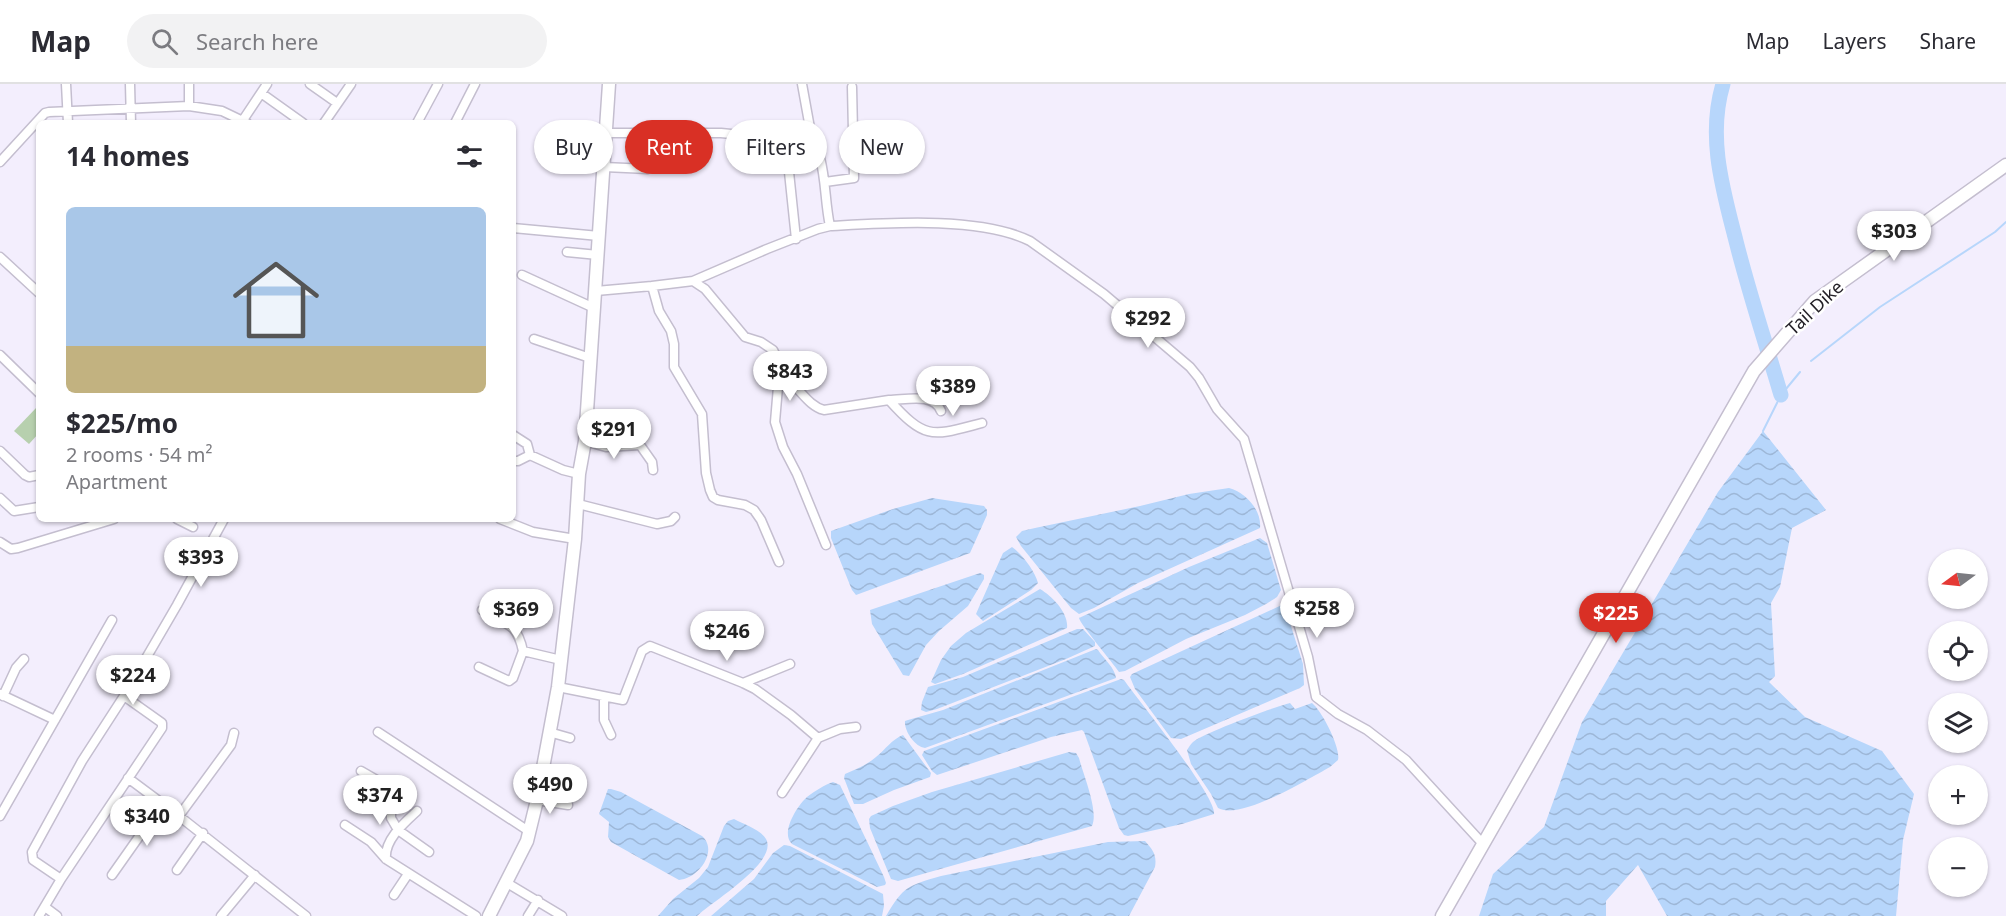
<!DOCTYPE html>
<meta charset="utf-8">
<style>
:root{--surface:#fff;--page:#f2f2f3;--text:#2b2b33;--muted:#7c7c81;--line:#e1e1e2;--accent:#d93025}
body{margin:0;font-family:"Noto Sans",sans-serif;background:var(--page);color:var(--text);height:100vh;display:flex;flex-direction:column;font-size:22px;white-space:nowrap}
*{box-sizing:border-box;margin:0}
p{font-size:20px;color:var(--muted)}
.icon{flex:none;width:33px;height:33px;fill:none;stroke:currentColor;stroke-width:2;stroke-linecap:round;stroke-linejoin:round}
.map{position:relative;flex:1;overflow:hidden}
.drawer{position:absolute;left:36px;top:36px;width:480px;height:402px;display:flex;flex-direction:column;background:var(--surface);border-radius:9px;box-shadow:0 2px 4px #0004}
.drawer>*{flex:none}
.guide{position:absolute;left:534px;top:36px;width:570px;height:54px;display:flex;gap:12px}
.needle{width:39px;rotate:255deg}
.fabs{position:absolute;left:1928px;top:465px;display:grid;gap:12px}
.fabs a{display:grid;place-items:center;width:60px;height:60px;border-radius:50%;background:var(--surface);box-shadow:0 2px 4px #0004;font-size:30px}
.price{position:absolute;translate:-50% -51px;padding:0 14px;border-radius:21px;background:#fff;color:#222;font-size:20px;line-height:39px;filter:drop-shadow(0 2px 3px #0008)}
.price::after{content:'';position:absolute;left:50%;top:36px;width:18px;height:14px;margin-left:-9px;background:inherit;clip-path:polygon(0 0,100% 0,50% 100%)}
.price.on{background:var(--accent);color:#fff}
ul{padding:0;list-style:none}
li{display:grid;align-content:center;gap:12px;height:318px;padding:0 30px}
li+li{border-top:2px solid var(--line)}
li span{display:grid;place-items:center;height:186px;border-radius:9px;color:#555}
li>.icon{margin-inline-start:auto}
span .icon{width:108px;height:108px;fill:#fffc;stroke-width:1}
li b{font-size:26px}
h2{display:flex;justify-content:space-between;align-items:center;height:72px;padding:0 30px;font-size:26px}
.pill{padding:0 21px;border-radius:27px;background:var(--surface);box-shadow:0 2px 4px #0004;font-size:21px;line-height:54px}
.pill.on{background:var(--accent);color:#fff}
header{display:flex;align-items:center;gap:36px;box-sizing:border-box;height:84px;padding:0 30px;background:var(--surface);border-bottom:2px solid var(--line)}
header strong{font-size:28px}
nav{display:flex;gap:33px;margin-inline-start:auto;font-size:21px}
.search{width:420px;height:54px;background:var(--page);display:flex;align-items:center;gap:15px;box-sizing:border-box;padding:0 21px;border-radius:33px;color:var(--muted);font-size:22px}
.map>svg:first-child{display:block}
.green{fill:#b7d0ae}
.water{fill:url(#water-waves)}
.lines{fill:none;stroke-linecap:round;stroke-linejoin:round}
.stream{stroke:#b7d6fb;stroke-width:2}
.river{stroke:#b7d6fb;stroke-width:15}
.street-casing{stroke:#c4becf;stroke-width:11}
.secondary-casing{stroke:#c4becf;stroke-width:15}
.street{stroke:#fff;stroke-width:8}
.secondary{stroke:#fff;stroke-width:12}
.labels{text-anchor:middle;stroke-width:5;stroke-linejoin:round;paint-order:stroke}
.street-label{font-size:18px;fill:#242128;stroke:#fff}
</style>
<header>
<strong>Map</strong>
<div class="search"><svg class="icon" aria-label="search" viewBox="0 0 24 24"><circle cx="10" cy="10" r="6"/><path d="M15 15l6 6"/></svg>Search here</div>
<nav><a>Map</a><a>Layers</a><a>Share</a></nav>
</header>
<div class="map">
<svg width="2006" height="832" viewBox="0 0 2006 832">
<defs>
<pattern id="water-waves" width="16" height="10" patternUnits="userSpaceOnUse" patternTransform="scale(1.5)"><rect width="16" height="10" fill="#b7d6fb"/><path d="M0 5q4-4 8 0t8 0" fill="none" stroke="#9db7d7"/></pattern>
</defs>
<rect width="100%" height="100%" fill="#f3eefd"/>
<path class="green" d="M37 323 39 325V349L29 360 14 347Z"/>
<path class="water" d="M1763 347 1826 426 1792 444 1780 503 1771 519 1775 592 1769 598 1805 633 1882 667 1914 710 1903 756 1896 832H1667L1638 781 1606 817V832H1479L1493 790 1544 743 1582 638 1718 408Z
M1229 404C1245 408 1262 426 1260 444L1138 499 1094 524 1079 530 1071 524 1021 462 1016 453 1022 447 1035 444 1140 422 1189 410Z
M932 414 984 422 987 426V431L970 469 856 511 852 506 831 454V447L893 425Z
M1260 454 1267 459 1281 506 1277 513 1266 520 1245 531 1186 555 1125 587 1119 588C1113 579 1080 540 1079 534L1189 483Z
M1012 463C1022 470 1035 487 1038 499L1031 506 983 537 976 530 979 523 1003 469Z
M980 489 984 491V495L968 522 939 547 926 561 909 592 903 591 872 540 870 526Z
M1040 505C1052 512 1069 529 1067 544L963 590 935 600 931 598 941 576 951 562 966 549Z
M1284 520 1303 580 1304 601 1300 604 1181 655 1171 654 1135 605 1130 593 1132 590Z
M1077 545H1083L1095 558V562L1066 575 937 625 926 628 921 626 922 618 928 603 963 593Z
M1096 565 1098 566C1104 575 1115 584 1116 594L925 664C915 663 904 647 905 637L908 636 943 626Z
M1121 595 1124 596C1138 616 1217 713 1214 730L1182 740 1128 752 1124 751 1119 744 1084 648 1082 646 1051 653 937 691 932 687 922 671 924 667Z
M1290 619 1295 625 1312 619C1322 627 1341 664 1338 676L1330 683C1308 695 1240 737 1218 724L1211 710 1191 680 1187 666C1189 663 1190 661 1193 658 1203 649 1274 623 1290 619Z
M903 651 931 689 930 693 894 706 863 720H854L844 694 845 690C856 685 867 681 876 673 886 665 891 656 903 651Z
M1069 668 1076 669 1079 674C1083 690 1099 727 1092 742L898 797 891 795 870 744 869 735 871 732 893 722 932 708Z
M833 698 840 701 884 793 886 799 885 801 877 803 792 760C780 749 797 722 807 713 815 707 824 701 833 698Z
M608 705H611L621 708 702 752C719 767 698 795 679 796L611 758 608 753 609 738 599 730Z
M734 735C743 740 760 745 766 755 779 778 711 818 697 832H658L673 815 699 794 708 783 724 742 728 737Z
M1145 757C1153 766 1157 771 1155 783L1129 832H886C904 802 907 802 941 792L1108 758Z
M784 761 790 762 883 810 884 822 882 832H711L754 795 773 769Z"/>
<g class="lines">
<path class="stream" d="M1811 277 1880 223 1995 148 2006 138
M1763 347 1781 311 1800 288"/>
<path class="river" d="M1723 0C1707 53 1723 106 1736 157 1749 209 1766 260 1781 311"/>
<defs>
<path id="street" d="M66 0 68 39
M130 0 131 39
M189 0V22
M310 0 337 19
M261 9 303 39
M243 36 267 0
M324 39 351 0
M417 39 438 0
M455 39 475 0
M606 49H721L792 56 789 88 796 155
M792 56 810 57 812 55 802 0
M820 74C826 96 825 119 830 142
M0 78 45 29 49 28 189 22 222 27 247 39
M604 83 648 85
M825 98 854 94 852 3
M513 144 599 152
M567 168 598 171
M0 173 39 209
M522 191 594 224
M693 197 705 205 745 253 761 258 773 266 780 280 779 291
M652 202 693 197 767 165 818 145 830 142C886 139 980 132 1030 157L1104 210 1190 283 1199 294 1217 325 1244 355 1308 573 1316 613 1338 630 1367 646 1406 676 1483 760
M596 207 652 202 659 227 671 247 674 260V283L702 330 706 389 710 406 713 413 718 416 745 421 754 426 761 436 779 478
M534 255 590 274
M0 271 39 309
M889 316C905 316 934 308 941 327
M513 351 527 360 530 371
M585 357 606 363 640 361 652 378 653 386
M0 367 25 391 29 393 39 391
M513 377H518L530 371 563 386 579 390
M0 414 14 427 39 423
M578 420 657 440 671 437 675 433
M177 435 193 443
M500 435 533 448 575 455
M0 458 11 465 18 464 114 435
M826 461 797 390 783 363 775 338 779 291C797 297 805 321 824 326L889 316C926 357 932 352 982 339
M482 526C504 542 516 535 523 567
M479 583 509 597 513 594 523 567 561 576
M743 599 790 580
M558 603 623 616 642 567 650 562 743 599 755 605 791 631 818 654 782 709
M0 610 55 636
M3 612 16 584 24 575
M604 613V636L611 651
M378 648 530 748
M549 648 570 654
M818 654 840 645 856 643
M361 687 387 702 391 707V734L398 746 429 768
M128 694 179 732 231 661 234 649
M537 716 568 721
M0 732 112 536
M179 732 306 832
M345 741 371 758 386 775 476 832
M386 775C384 756 404 739 417 727
M177 786 203 749
M112 791 162 720
M61 795 33 776 32 768 82 677 124 612 177 521 224 435
M507 799 562 832
M394 811 408 790
M45 823 57 832
M39 832 61 795 162 644V639L124 612
M221 832 255 791
M528 832 538 816"/>
<path id="secondary" d="M489 832 527 757 537 716 558 603 575 455 579 390 585 357 609 0
M1442 832 1754 287 1815 217 2006 81"/>
</defs>
<use href="#street" class="street-casing"/>
<use href="#secondary" class="secondary-casing"/>
<use href="#street" class="street"/>
<use href="#secondary" class="secondary"/>
</g>
<g class="labels">
<g class="street-label">
<text transform="translate(1815 224) rotate(-43)" y="6">Tail Dike</text>
</g>
</g>
</svg>
<div class="fabs">
<a><svg class="needle" viewBox="-14 -14 28 28"><path d="M0-13l5 13h-10z" fill="#e53935"/><path d="M0 13l5-13h-10z" fill="#7c7c81"/></svg></a>
<a><svg class="icon" aria-label="locate" viewBox="0 0 24 24"><circle cx="12" cy="12" r="6"/><path d="M12 2v4M12 18v4M2 12h4M18 12h4"/></svg></a>
<a><svg class="icon" aria-label="layers" viewBox="0 0 24 24"><path d="M12 4l9 5-9 5-9-5zM3 14l9 5 9-5"/></svg></a>
<a>+</a>
<a>−</a>
</div>
<b class="price" style="left:1894px;top:178px">$303</b>
<b class="price" style="left:1148px;top:265px">$292</b>
<b class="price" style="left:790px;top:318px">$843</b>
<b class="price" style="left:953px;top:333px">$389</b>
<b class="price" style="left:614px;top:376px">$291</b>
<b class="price" style="left:201px;top:504px">$393</b>
<b class="price" style="left:1317px;top:555px">$258</b>
<b class="price" style="left:516px;top:556px">$369</b>
<b class="price on" style="left:1616px;top:560px">$225</b>
<b class="price" style="left:727px;top:578px">$246</b>
<b class="price" style="left:133px;top:622px">$224</b>
<b class="price" style="left:550px;top:731px">$490</b>
<b class="price" style="left:380px;top:742px">$374</b>
<b class="price" style="left:147px;top:763px">$340</b>
<div class="guide">
<a class="pill">Buy</a>
<a class="pill on">Rent</a>
<a class="pill">Filters</a>
<a class="pill">New</a>
</div>
<section class="drawer">
<h2>14 homes<svg class="icon" aria-label="filters" viewBox="0 0 24 24"><path d="M4 7h16M4 17h16"/><circle cx="9" cy="7" r="2"/><circle cx="15" cy="17" r="2"/></svg></h2>
<ul>
<li><span style="background:linear-gradient(#a9c7e8 75%,#c2b280 0)"><svg class="icon" aria-label="home" viewBox="0 0 24 24"><path d="M3 11l9-7 9 7M6 9v11h12V9"/></svg></span><div><b>$225/mo</b><p>2 rooms · 54 m²</p><p>Apartment</p></div></li>
</ul>
</section>
</div>
